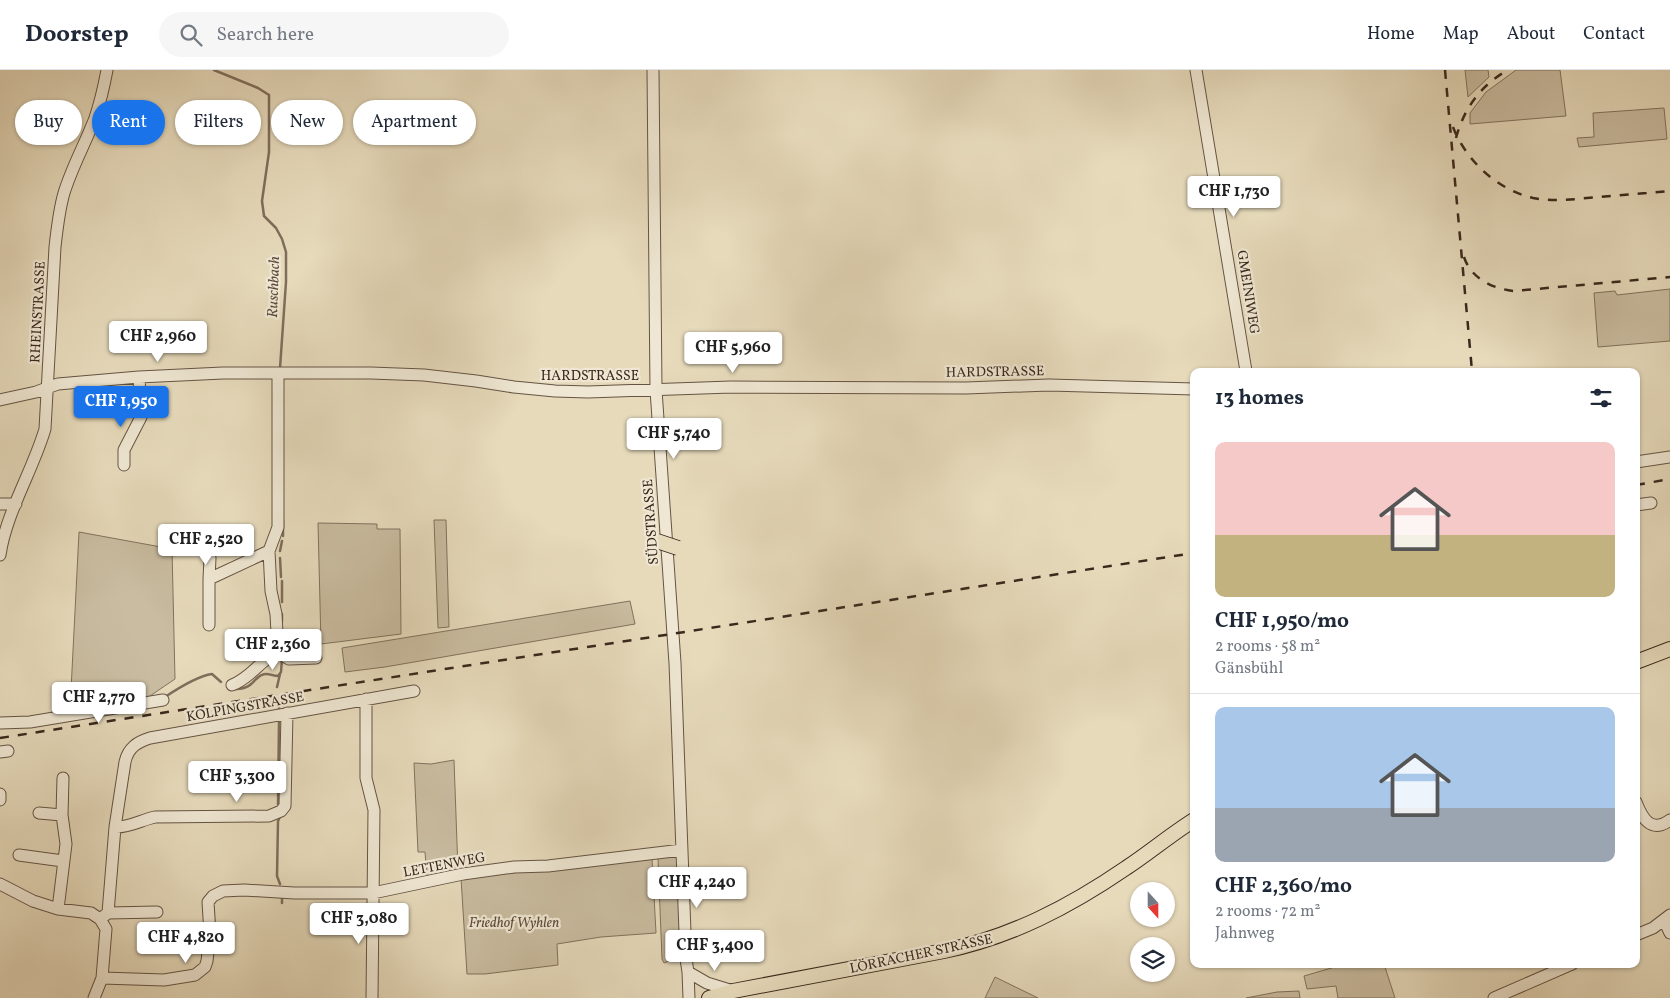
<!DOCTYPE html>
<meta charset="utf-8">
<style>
:root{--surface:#fff;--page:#f6f6f7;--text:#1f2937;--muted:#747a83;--line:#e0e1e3;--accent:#1a73e8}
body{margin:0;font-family:Vollkorn,serif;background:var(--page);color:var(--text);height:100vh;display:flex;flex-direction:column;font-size:19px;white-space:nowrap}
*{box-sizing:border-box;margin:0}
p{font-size:16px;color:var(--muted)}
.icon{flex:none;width:28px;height:28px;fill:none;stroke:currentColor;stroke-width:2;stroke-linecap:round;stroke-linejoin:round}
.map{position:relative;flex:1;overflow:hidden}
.sheet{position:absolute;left:1190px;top:298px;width:450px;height:600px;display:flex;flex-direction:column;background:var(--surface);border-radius:10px;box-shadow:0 1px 4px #0004}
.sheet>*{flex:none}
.banner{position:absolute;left:15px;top:30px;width:475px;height:45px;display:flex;gap:10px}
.needle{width:32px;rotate:159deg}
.buttons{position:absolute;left:1130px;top:812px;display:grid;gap:10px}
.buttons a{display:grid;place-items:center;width:45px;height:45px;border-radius:50%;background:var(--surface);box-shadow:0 1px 4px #0004;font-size:25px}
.price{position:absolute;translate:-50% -42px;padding:0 11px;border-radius:5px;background:#fff;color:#222;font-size:16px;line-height:32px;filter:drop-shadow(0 1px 2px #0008)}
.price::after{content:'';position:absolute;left:50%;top:30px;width:15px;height:11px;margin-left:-8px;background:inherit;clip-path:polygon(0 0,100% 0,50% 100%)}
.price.active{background:var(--accent);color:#fff}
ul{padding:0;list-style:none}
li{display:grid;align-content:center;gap:10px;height:265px;padding:0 25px}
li+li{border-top:1px solid var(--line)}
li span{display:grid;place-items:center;height:155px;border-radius:10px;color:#555}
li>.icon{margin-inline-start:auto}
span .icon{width:90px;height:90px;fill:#fffc;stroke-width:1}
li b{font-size:21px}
h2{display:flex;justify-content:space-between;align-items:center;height:60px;padding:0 25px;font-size:21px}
.chip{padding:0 18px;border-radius:22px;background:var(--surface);box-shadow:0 1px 4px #0004;font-size:18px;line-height:45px}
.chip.active{background:var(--accent);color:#fff}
header{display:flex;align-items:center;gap:30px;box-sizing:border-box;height:70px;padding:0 25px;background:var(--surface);border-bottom:1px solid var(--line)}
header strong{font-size:24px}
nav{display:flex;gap:28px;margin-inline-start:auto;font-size:18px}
.search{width:350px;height:45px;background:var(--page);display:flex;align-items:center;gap:12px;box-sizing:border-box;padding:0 18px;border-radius:28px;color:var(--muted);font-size:19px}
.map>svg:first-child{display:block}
.green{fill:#c9bca0;stroke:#82725e}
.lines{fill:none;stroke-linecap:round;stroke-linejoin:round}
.stream{stroke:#7e6e5b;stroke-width:2.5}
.minor-casing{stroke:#655444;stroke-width:13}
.major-casing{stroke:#3a281c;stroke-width:16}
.minor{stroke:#efe7d3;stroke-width:11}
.major{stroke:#e6dabb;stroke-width:14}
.rail{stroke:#3a281c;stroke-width:2.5;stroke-dasharray:9 9;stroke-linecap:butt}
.major-bridge-casing{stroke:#3a281c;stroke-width:16;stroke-linecap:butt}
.major-bridge{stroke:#e6dabb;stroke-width:14}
.labels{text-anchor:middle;stroke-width:4.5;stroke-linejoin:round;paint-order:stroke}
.street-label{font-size:14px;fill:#3a281c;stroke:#efe7d3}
.park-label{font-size:14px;font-style:italic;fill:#5e4d3d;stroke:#efe7d3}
.water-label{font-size:15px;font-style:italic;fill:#5c4b3c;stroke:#efe7d3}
</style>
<header>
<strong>Doorstep</strong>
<div class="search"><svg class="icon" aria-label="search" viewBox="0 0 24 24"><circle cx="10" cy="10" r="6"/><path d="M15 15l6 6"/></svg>Search here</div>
<nav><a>Home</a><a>Map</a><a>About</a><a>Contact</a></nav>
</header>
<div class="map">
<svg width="1670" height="928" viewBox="0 0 1670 928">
<rect width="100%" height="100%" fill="#e6dabb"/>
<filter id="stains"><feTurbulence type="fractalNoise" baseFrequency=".004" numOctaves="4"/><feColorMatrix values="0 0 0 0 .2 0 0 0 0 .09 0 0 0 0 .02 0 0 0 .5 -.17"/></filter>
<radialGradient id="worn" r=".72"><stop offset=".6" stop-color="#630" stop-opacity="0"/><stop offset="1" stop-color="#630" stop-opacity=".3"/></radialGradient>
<path class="green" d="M1465 0H1488L1489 7 1468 27Z
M1516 0H1560L1566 46 1470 54V43L1486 22Z
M1664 38 1667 69 1579 77 1577 68 1594 67 1593 43Z
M1670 219V271L1598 277 1594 223 1615 221 1617 225Z
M434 450H446L449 557 438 558Z
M318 453 377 454V459H400L401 564 321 574Z
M79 462 172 479 175 609 147 628 70 640Z
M630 531 635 554 385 597 345 602 342 578Z
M454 690 458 801 427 808 425 782H418L414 693 431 694Z
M674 784 678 788 680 878 679 887 664 893 662 889 658 789 663 785Z
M652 789 656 863 601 867 557 874 558 895 485 904H467L461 808Z
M1345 894H1384L1395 928H1338L1336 916 1307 919 1304 906Z
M995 907 1038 928H985Z
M1299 921 1300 928H1246L1277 922Z"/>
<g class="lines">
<path class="stream" d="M214 0 258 18 269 25V82L262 131 264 146 276 158 282 169 286 182V212L280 298
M283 466V450
M280 481 282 471
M280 488 281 507
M282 532V511
M282 551V544
M277 617 280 604
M233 619C242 619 249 618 255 610 257 609 260 605 262 605 267 602 272 606 278 606L281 602 282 589
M165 627C177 619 198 606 212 604L221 612
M278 629 279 638
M278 734 279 652
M280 747 278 751 277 806 280 814
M282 833V826"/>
<defs>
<path id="minor" d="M653 0 656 320 675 593 686 889 688 902 689 928
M1196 0 1246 301
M278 304V457L269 481 271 521 276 544 278 582
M0 330 36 322 58 314 139 307 223 303H371L424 305 476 311 514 317 555 321 588 322 731 317 966 318 1049 315 1194 319
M1636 392 1670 387
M124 395V380L141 347 139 307
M0 434H16
M1636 435 1651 433
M186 468H200L210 488 209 509
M0 485C6 443 33 400 45 359L55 177C57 159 59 140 64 123 72 97 85 74 95 48 100 33 104 16 107 0
M209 555V509L269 481
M232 615C252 607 259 591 278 582L289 589 316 588
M366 629V708L374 740 372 928
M0 653 30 652 163 630
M0 682 8 681
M0 730V724
M1636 732C1642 748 1651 764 1670 750
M39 743 62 745
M115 757C129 758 141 750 155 747L269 746 281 741 285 736 287 643
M19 785 63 791
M0 814 33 831 58 839 91 843 100 849 106 859 102 908 94 928
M58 839 66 774 62 745 63 708
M108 843 115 757 125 692C128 678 137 672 150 668L414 621
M104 846 108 843 157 842
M1664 850 1670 863
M1636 865 1653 858 1670 845
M688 902 707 913 733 921
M102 908 164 910 195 905 205 897 207 891 210 864 208 832 213 826 223 821 244 820 294 823H373L463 804 514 797 548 796 682 780
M1494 928 1572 894"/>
<path id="major" d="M1636 592 1670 579
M709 928 733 921 944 881C1011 867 1069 837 1126 798 1149 783 1170 765 1194 750"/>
</defs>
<use href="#minor" class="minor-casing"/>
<use href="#major" class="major-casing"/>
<use href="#minor" class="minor"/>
<use href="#major" class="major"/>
<path class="rail" d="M1445 0 1472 301
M1453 57C1466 91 1498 120 1533 128 1554 132 1576 129 1598 127 1622 125 1646 123 1670 121
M1456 68C1464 38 1481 15 1508 0
M1464 187C1471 209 1494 219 1514 221L1670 207
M1636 415 1670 409
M0 668 1194 483"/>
<defs>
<path id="major-bridge" d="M657 471 678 478"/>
</defs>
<use href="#major-bridge" class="major-bridge-casing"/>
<use href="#major-bridge" class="major-bridge"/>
</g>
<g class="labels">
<g class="street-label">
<text transform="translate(1249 222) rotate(81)" y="5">GMEINIWEG</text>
<text transform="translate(37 242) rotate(-87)" y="5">RHEINSTRASSE</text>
<text transform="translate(995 301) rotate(-1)" y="5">HARDSTRASSE</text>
<text x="590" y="310">HARDSTRASSE</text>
<text transform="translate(650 452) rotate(-94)" y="5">SÜDSTRASSE</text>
<text transform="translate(245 636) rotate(-10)" y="5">KOLPINGSTRASSE</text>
<text transform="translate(444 794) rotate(-11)" y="5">LETTENWEG</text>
<text transform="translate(921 883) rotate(-12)" y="5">LÖRRACHER STRASSE</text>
</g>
<g class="park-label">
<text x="514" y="857">Friedhof Wyhlen</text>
</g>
<g class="water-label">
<text transform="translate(273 217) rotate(-88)" y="5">Ruschbach</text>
</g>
</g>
<rect width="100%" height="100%" filter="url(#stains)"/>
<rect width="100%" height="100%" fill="url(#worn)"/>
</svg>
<div class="buttons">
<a><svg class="needle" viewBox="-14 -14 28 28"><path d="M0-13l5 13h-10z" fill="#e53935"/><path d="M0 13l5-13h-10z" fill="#747a83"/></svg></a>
<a><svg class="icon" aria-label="layers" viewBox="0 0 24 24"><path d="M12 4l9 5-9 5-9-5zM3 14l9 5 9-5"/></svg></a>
</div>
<b class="price" style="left:1234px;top:148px">CHF 1,730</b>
<b class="price" style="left:158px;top:293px">CHF 2,960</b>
<b class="price" style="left:733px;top:304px">CHF 5,960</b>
<b class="price active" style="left:121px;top:358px">CHF 1,950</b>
<b class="price" style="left:674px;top:390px">CHF 5,740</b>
<b class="price" style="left:206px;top:496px">CHF 2,520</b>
<b class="price" style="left:273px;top:601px">CHF 2,360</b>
<b class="price" style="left:99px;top:654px">CHF 2,770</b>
<b class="price" style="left:237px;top:733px">CHF 3,300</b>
<b class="price" style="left:697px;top:839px">CHF 4,240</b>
<b class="price" style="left:359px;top:875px">CHF 3,080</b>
<b class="price" style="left:186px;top:894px">CHF 4,820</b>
<b class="price" style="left:715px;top:902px">CHF 3,400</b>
<div class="banner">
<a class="chip">Buy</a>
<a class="chip active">Rent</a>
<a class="chip">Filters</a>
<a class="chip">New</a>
<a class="chip">Apartment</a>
</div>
<section class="sheet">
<h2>13 homes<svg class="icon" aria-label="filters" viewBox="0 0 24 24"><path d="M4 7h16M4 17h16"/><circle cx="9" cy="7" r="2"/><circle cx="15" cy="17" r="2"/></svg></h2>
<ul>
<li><span style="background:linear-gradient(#f6c9c9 60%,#c2b280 0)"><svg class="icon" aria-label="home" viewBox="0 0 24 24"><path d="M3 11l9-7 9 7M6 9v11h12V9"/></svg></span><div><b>CHF 1,950/mo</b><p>2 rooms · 58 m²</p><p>Gänsbühl</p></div></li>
<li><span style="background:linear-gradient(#a9c7e8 65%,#9aa5b1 0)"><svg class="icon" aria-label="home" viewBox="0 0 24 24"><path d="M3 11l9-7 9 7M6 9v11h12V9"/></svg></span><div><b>CHF 2,360/mo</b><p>2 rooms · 72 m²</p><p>Jahnweg</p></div></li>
</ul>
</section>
</div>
